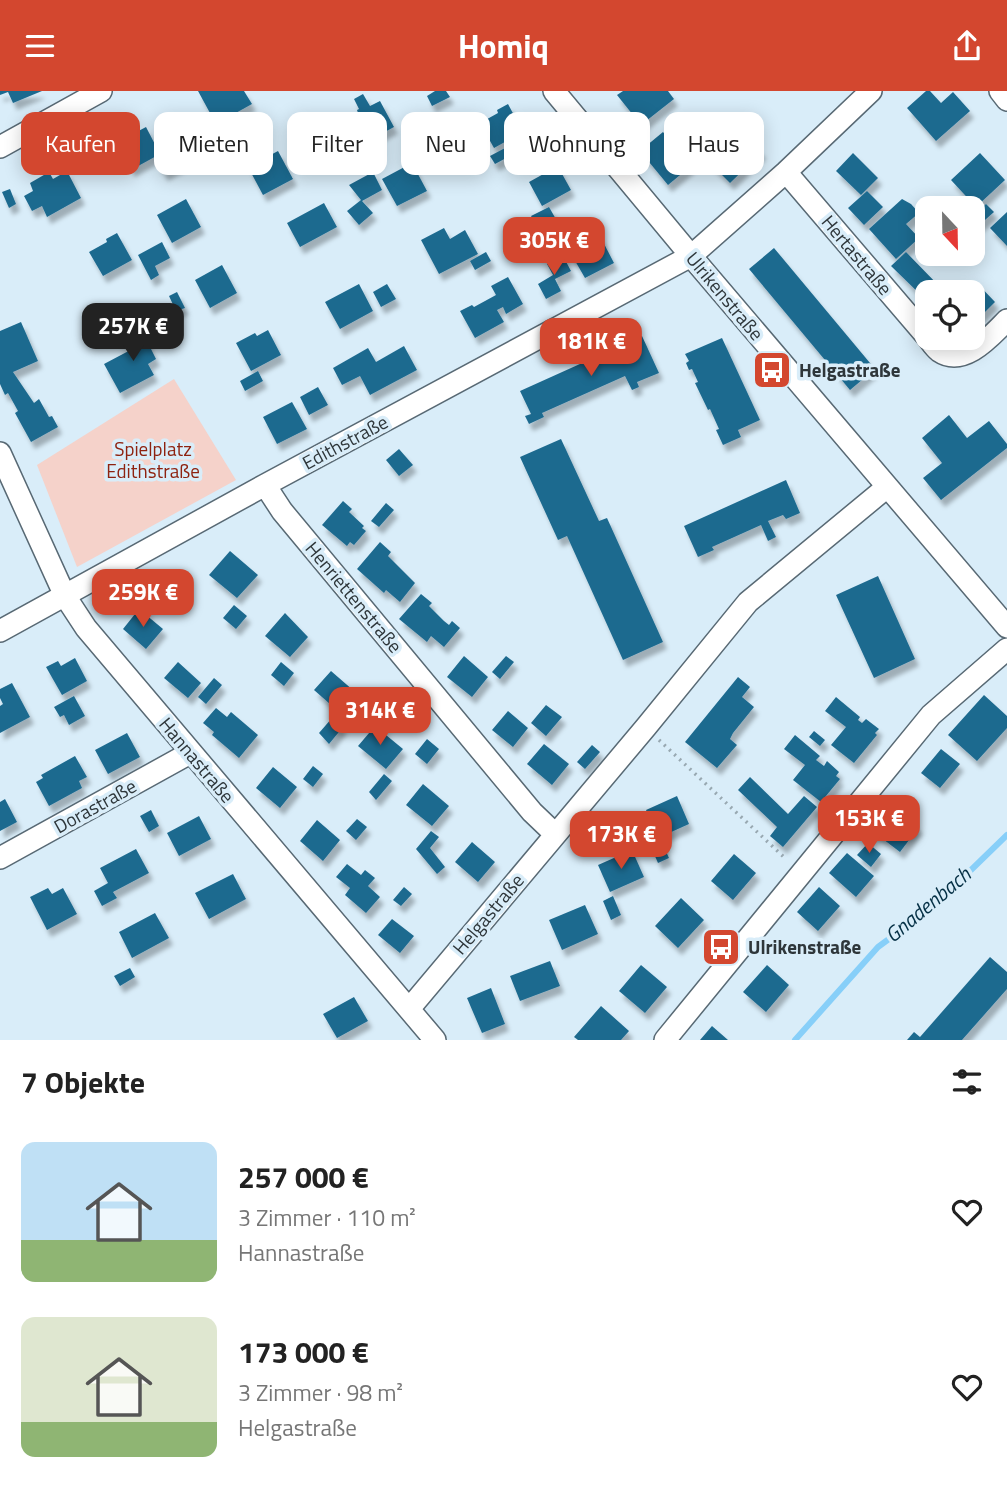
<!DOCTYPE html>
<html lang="de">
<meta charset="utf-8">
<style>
:root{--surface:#fff;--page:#f2f2f2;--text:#222;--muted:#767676;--accent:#d3472f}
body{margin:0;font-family:"Titillium Web",sans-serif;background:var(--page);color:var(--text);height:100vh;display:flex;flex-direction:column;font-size:26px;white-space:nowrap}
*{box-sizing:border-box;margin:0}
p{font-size:23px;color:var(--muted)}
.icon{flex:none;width:38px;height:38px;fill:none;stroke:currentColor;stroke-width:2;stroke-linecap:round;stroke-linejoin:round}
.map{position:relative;height:949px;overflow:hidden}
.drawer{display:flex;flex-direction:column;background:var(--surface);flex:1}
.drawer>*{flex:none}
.hud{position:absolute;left:21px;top:21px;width:966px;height:63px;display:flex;gap:14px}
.needle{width:46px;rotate:158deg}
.fabs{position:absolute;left:915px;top:105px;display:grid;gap:14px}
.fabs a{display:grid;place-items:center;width:70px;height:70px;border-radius:14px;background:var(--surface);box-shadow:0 4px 18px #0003;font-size:35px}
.price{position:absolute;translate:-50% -60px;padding:0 16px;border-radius:14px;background:var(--accent);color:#fff;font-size:23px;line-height:46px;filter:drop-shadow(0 2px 4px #0008)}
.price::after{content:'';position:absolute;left:50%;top:42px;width:21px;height:16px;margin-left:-10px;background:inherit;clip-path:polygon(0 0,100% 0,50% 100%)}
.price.on{background:#222;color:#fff}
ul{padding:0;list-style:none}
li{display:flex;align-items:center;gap:21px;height:175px;padding:0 21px}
li span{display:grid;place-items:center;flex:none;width:196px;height:140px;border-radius:14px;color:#555}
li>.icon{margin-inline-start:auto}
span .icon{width:84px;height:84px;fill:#fffc;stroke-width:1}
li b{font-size:30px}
h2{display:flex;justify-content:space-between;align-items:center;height:84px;padding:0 21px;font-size:30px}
.chip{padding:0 24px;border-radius:14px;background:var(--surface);box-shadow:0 4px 18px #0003;font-size:24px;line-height:63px}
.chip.on{background:var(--accent);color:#fff}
header{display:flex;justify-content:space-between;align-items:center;height:91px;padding:0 21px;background:var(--accent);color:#fff;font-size:32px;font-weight:700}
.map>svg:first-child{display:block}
.green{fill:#f5d2ca}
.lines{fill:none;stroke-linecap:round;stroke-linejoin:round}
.stream{stroke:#87cff9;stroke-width:6}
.building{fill:#1e6a8f;filter:url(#shadow)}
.street-casing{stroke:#586974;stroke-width:24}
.path{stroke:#98a8b1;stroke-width:3.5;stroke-dasharray:2 5;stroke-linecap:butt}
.street{stroke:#fff;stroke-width:21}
.labels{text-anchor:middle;stroke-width:7;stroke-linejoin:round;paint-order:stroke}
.street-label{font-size:19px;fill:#2e363a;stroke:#d9edf9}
.poi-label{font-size:19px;font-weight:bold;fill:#2e363a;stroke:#d9edf9;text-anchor:start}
.park-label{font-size:19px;fill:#8e2210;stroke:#d9edf9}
.water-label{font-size:21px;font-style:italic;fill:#053045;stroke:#d9edf9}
</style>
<header><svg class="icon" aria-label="menu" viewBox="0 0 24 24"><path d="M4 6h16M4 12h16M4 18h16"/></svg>Homiq<svg class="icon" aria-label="share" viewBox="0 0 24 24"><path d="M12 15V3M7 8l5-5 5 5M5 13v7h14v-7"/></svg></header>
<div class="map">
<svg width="1007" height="949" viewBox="0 0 1007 949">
<defs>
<filter id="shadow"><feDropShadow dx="4" dy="7" stdDeviation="2" flood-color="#0004"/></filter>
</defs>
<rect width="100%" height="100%" fill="#d9edf9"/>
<path class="green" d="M174 288 236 389 77 476 37 374Z"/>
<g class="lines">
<path class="stream" d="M795 949 878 856 935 814 1007 744"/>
</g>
<path class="building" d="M0 0H42L13 12 8 1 0 4Z
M198 0H244L252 13 216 33Z
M435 0H446L450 6 432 15 427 5Z
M623 0H668L674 8 641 34 617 4Z
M926 0H930L941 12 953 1 970 20 936 50 907 17Z
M363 3 370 15 380 10 394 36 357 56 343 30 358 22 357 19 359 18 354 8Z
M508 13 523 41 494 57 480 32 498 22 497 19Z
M336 25 345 43 331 51 321 33Z
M228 35 234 46 211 57 206 47Z
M146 36 160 63 131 79 116 52Z
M741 40 762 61 730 92 709 71Z
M663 41 691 75 668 94 640 60Z
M505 57 510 65 495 73 490 65Z
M278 60 293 88 263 104 248 76Z
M853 62 878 87 861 104 836 80Z
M980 62 1005 89 976 116 951 89Z
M176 64 181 74 164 83 158 73Z
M412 72 427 100 397 115 382 88Z
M556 72 571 99 542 115 529 91 547 81 545 78Z
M67 80 81 107 47 126 42 115 32 120 24 105 33 100 30 92 49 81 53 88Z
M373 81 382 99 362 110 373 122 359 134 347 120 361 109 349 94Z
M10 98 16 113 9 117 2 101Z
M867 100 883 116 864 134 848 117Z
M186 108 201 136 172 152 157 124Z
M902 108 911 113 919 122 906 133 919 147 896 168 869 138Z
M324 112 337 136 300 156 287 132Z
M986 113 994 121 976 137 973 134V125Z
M549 116 557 130 539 139 531 125Z
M1007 121V155L990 137Z
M444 137 450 148 465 139 478 163 439 183 421 149Z
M117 142 132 169 103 185 89 161 107 151 106 148Z
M600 145 614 172 585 187 570 161Z
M162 151 170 167 155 175 159 184 151 189 138 164Z
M774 157 875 278 850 299 749 178Z
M486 161 491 170 475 179 470 170Z
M906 161 940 196 935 201H928L926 209 891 175Z
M563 165 571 180 555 188 561 200 546 208 538 193 553 184 547 173Z
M222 174 237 202 210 217 195 189Z
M508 186 523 213 506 223 503 216 497 219 504 231 475 247 460 220 472 214 474 216 496 204 491 195Z
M975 190 995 211 973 233V201H964Z
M359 193 373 220 340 238 325 211Z
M387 193 396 208 381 216 373 201Z
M177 201 185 217 176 220 169 205Z
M21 231 38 270 13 281 34 312 39 308 49 326 52 325 58 336 31 351 15 322 18 320 8 302 5 304 0 293V240Z
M142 233 151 248 147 250 156 268 148 273 154 284 120 302 104 273 138 255 130 240Z
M268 239 281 264 251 280 236 252 255 242 257 245Z
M642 245 659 282 637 291 639 296 632 299 625 285 542 322 544 326 529 333 525 325 531 323 520 300Z
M722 247 760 329 738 339 741 346 723 354 716 339 719 338 710 318 708 319 695 292 698 291 692 278 689 279 686 272 689 270 685 263Z
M404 255 417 279 370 304 360 285 342 294 333 277 368 257 376 271Z
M258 280 263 290 245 300 240 290Z
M318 296 328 314 309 324 300 306Z
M292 311 307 338 277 353 263 326Z
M949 324 967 347 989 330 1007 353V357L941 409 923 387 942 372 922 347Z
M561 348 599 430 607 427 663 551 623 569 567 445 558 449 520 366Z
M399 358 413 374 399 385 386 369Z
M786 389 800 422 786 428 783 424 768 430 776 446 768 450 761 434 712 456 714 459 698 466 684 435Z
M343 410 352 418 349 421 364 435 362 437 366 440 354 454 350 451 347 455 322 434Z
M386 412 394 419 379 436 371 430Z
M380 451 391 461 388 465 415 492 400 511 386 499 384 502 357 478Z
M230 460 258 484 237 507 209 484Z
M878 485 915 568 874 587 836 504Z
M421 503 432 512 429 515 444 530 449 534 452 530 460 537 444 556 431 545 427 551 399 528Z
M234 514 247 525 236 538 223 527Z
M139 518 163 538 146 558 123 538Z
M285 522 308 546 290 566 265 545Z
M464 565 488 586 472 606 447 586Z
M506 565 514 571 500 588 492 581Z
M75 567 87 590 62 604 46 576 58 570 61 575Z
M178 571 201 592 188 607 164 587Z
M281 571 294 582 284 595 271 584Z
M331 580 354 600 338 620 314 599Z
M738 586 750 596 742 606 754 616 733 642 730 648 737 654 717 677 685 651Z
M214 587 222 594 206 613 198 606Z
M12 592 30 626 0 642V615L3 613 0 607V598Z
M984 604 1007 625V637L977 670 948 644Z
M74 605 85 625 69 634 64 624 60 626 54 616Z
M836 606 860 626 858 629 862 632 866 628 879 638 875 642 877 644 854 672 831 654 846 636 825 620Z
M546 614 562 626 546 645 531 632Z
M216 617 227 626 231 621 258 644 239 667 212 644 214 641 203 632Z
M508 620 528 637 513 656 492 639Z
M332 627 343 636 329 653 319 642Z
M375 635 403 658 386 678 358 655Z
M814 640 825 649 820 655 809 646Z
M127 642 140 666 108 683 95 659Z
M795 644 820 665 816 669 824 675 827 670 839 681 836 685 840 688 821 711 793 689 805 674 784 658Z
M427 648 439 658 427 673 415 663Z
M544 653 569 673 552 694 527 673Z
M592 654 600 661 585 678 577 671Z
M941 658 960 673 940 697 921 682Z
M75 665 87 686 79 690 82 697 49 715 36 691 43 687 41 684Z
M313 675 323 683 313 696 303 688Z
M273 676 297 696 280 717 256 697Z
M384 683 392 690 376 709 369 701Z
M750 686 788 723 804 705 817 716 783 756 770 745 777 736 738 699Z
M423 693 449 715 432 735 406 714Z
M677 705 689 733 658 747 646 719Z
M5 708 17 731 0 740V711Z
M890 714 919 736 900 761 871 739Z
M151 719 159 735 149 741 140 725Z
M199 725 211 748 179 765 167 742Z
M357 728 367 736 356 749 346 740Z
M317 729 340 749 323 770 300 750Z
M431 740 439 746 430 757 445 776 437 783 416 758Z
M472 751 495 771 478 791 455 771Z
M662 752 669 767 658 772 651 756Z
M868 752 881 763 871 776 857 764Z
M136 758 149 782 113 801 117 807 102 815 94 800 108 792 100 777Z
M632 759 644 786 610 801 598 774Z
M847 762 874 785 856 806 829 782Z
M734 763 756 782 733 809 711 790Z
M347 773 361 784 365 779 375 787 368 795 380 806 366 822 345 804 350 797 336 786Z
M233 783 246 808 209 828 195 802Z
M404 796 412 803 401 815 393 809Z
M819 796 840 815 818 840 797 821Z
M48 797 52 803 63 797 77 823 47 839 30 806Z
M613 805 621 824 611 829 603 810Z
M681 807 704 829 678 857 655 835Z
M585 814 598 843 562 859 549 829Z
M155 822 169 847 132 867 119 841Z
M392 828 414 845 400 862 378 844Z
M990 866 1007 881V898L962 949H907L914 941 920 946Z
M550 870 560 895 520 910 510 885Z
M641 874 667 896 645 922 619 900Z
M767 874 789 894 766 921 743 901Z
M130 877 135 886 120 895 114 885Z
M491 897 505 933 482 942 467 907Z
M354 906 368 930 337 947 323 923Z
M601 915 629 940 621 949H578L574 946Z
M712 935 728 949H700Z"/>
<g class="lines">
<defs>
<path id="street" d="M554 0 691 165 1007 536
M1000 0 1007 9
M0 56 101 0
M786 81 928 247
M928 247C931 251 935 257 939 260 964 277 991 245 1007 229
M0 362 65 505 86 537 435 949
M265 394 282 420 532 721 555 743
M0 540 265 394 691 165 786 81 871 0
M0 767 190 662
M409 918 646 636 748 511 887 396
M665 949 931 624 1007 558"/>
</defs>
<use href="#street" class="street-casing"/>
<path class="path" d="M659 649 786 768"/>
<use href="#street" class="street"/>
</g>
<defs>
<symbol id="bus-square" viewBox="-11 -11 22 22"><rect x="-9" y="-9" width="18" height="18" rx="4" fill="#d3472f" stroke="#d9edf9"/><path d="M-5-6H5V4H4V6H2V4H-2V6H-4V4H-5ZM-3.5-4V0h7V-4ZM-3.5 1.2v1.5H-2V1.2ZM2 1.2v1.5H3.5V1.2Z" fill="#fff"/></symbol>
</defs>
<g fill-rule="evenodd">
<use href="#bus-square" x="750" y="257" width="44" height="44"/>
<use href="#bus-square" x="699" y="834" width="44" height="44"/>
</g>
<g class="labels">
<g class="street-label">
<text transform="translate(857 164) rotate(50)" y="7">Hertastraße</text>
<text transform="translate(725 205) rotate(50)" y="7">Ulrikenstraße</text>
<text transform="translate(345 351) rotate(-28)" y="7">Edithstraße</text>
<text transform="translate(354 506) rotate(50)" y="7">Henriettenstraße</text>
<text transform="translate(197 669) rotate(50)" y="7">Hannastraße</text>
<text transform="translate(95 715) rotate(-29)" y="7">Dorastraße</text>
<text transform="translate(488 823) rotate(-50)" y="7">Helgastraße</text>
</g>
<g class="poi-label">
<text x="799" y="286">Helgastraße</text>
<text x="748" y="863">Ulrikenstraße</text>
</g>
<g class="park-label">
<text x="153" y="365">Spielplatz<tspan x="153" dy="22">Edithstraße</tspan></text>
</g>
<g class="water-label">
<text transform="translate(928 814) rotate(-40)" y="7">Gnadenbach</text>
</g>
</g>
</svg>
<div class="fabs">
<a><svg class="needle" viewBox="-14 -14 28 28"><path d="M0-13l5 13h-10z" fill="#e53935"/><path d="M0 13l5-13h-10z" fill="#767676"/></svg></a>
<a><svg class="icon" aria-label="locate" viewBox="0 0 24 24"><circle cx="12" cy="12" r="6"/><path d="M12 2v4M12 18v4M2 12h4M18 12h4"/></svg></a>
</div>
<b class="price" style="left:554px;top:186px">305K €</b>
<b class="price on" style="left:133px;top:272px">257K €</b>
<b class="price" style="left:591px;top:287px">181K €</b>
<b class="price" style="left:143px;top:538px">259K €</b>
<b class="price" style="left:380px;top:656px">314K €</b>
<b class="price" style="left:869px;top:764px">153K €</b>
<b class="price" style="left:621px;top:780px">173K €</b>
<div class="hud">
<a class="chip on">Kaufen</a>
<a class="chip">Mieten</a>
<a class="chip">Filter</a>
<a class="chip">Neu</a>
<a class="chip">Wohnung</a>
<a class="chip">Haus</a>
</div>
</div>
<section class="drawer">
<h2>7 Objekte<svg class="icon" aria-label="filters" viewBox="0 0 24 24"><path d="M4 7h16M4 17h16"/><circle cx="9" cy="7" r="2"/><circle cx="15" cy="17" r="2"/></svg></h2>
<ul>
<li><span style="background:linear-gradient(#bfe0f5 70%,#8fb573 0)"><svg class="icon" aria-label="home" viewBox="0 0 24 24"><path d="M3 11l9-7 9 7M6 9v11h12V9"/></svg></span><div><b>257 000 €</b><p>3 Zimmer · 110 m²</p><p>Hannastraße</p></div><svg class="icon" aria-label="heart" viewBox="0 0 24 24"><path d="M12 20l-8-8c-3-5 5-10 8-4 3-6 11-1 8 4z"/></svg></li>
<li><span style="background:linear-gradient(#dfe7d0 75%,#8fb573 0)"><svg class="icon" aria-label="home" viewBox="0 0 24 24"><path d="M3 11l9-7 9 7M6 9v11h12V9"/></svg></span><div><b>173 000 €</b><p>3 Zimmer · 98 m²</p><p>Helgastraße</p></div><svg class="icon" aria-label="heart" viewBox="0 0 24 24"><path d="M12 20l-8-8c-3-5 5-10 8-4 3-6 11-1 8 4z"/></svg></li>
</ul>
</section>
